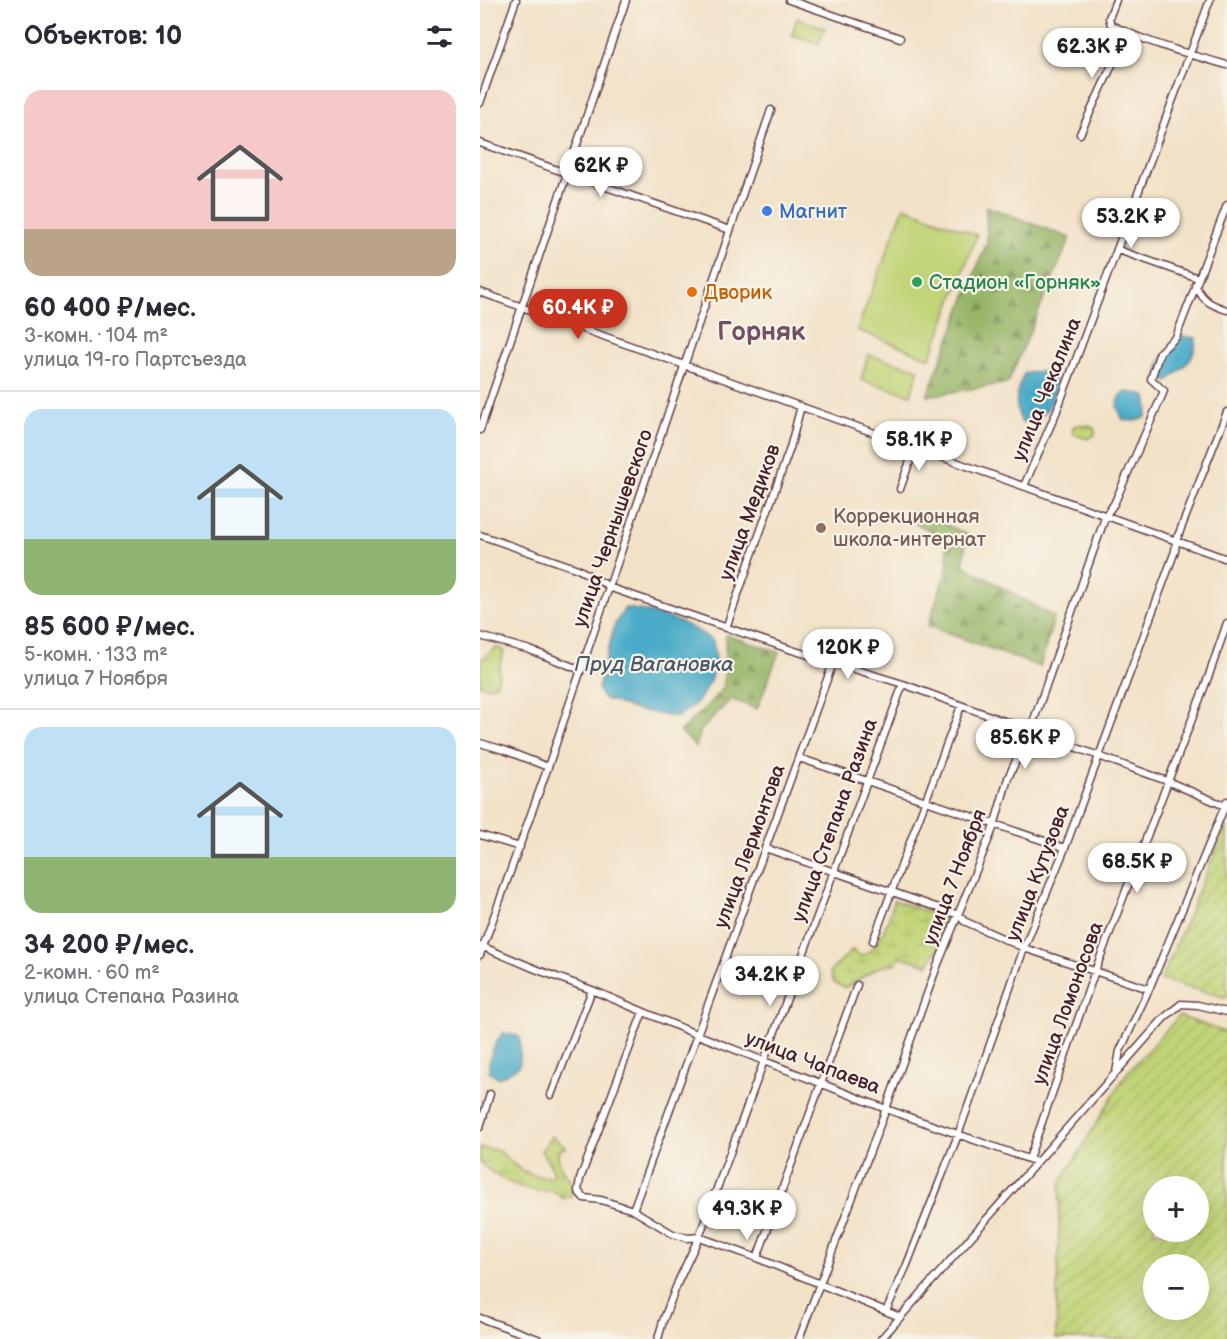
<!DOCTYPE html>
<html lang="ru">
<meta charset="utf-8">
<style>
:root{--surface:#fff;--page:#f2f2f3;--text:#2b2b33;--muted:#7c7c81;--line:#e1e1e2;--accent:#c8321e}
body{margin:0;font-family:"Balsamiq Sans",sans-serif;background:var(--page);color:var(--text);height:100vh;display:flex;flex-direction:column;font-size:22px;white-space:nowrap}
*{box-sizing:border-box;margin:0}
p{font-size:20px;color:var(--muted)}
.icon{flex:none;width:33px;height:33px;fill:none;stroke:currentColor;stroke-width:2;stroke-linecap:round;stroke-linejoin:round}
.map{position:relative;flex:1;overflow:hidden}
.drawer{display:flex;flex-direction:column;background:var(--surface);width:480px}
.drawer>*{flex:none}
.fabs{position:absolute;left:663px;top:1176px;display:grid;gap:12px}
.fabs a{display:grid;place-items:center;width:66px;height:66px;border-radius:50%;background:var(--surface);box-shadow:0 6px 24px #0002;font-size:30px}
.price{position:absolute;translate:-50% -51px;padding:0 14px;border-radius:21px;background:#fff;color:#222;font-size:20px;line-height:39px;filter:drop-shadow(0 2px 3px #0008)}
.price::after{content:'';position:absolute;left:50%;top:36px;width:18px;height:14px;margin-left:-9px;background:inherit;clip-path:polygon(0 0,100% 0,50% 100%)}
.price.current{background:var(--accent);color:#fff}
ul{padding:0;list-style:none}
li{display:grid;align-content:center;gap:12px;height:318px;padding:0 24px}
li+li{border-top:2px solid var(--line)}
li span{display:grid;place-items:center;height:186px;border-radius:18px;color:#555}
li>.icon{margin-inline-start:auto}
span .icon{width:108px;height:108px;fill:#fffc;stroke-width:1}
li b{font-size:26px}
h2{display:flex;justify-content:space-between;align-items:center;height:72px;padding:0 24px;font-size:26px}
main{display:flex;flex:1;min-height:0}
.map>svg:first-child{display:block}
.forest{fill:url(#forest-firs);stroke:#716a4a;stroke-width:1.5}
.wetland{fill:url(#wetland-marsh);stroke:#867a51;stroke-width:1.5}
.garden{fill:url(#garden-furrows);stroke:#867a51;stroke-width:1.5;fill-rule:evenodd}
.pitch{fill:#c1d477;stroke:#867a51;stroke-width:1.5}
.water{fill:#49abc8;stroke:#4a657a;stroke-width:1.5}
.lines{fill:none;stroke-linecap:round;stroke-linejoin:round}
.minor-casing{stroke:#633c42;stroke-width:9}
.minor{stroke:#fff;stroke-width:6}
.shop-dot{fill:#3f7fe0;stroke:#f7f3e8;stroke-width:2}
.leisure-dot{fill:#2e9e5b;stroke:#f7f3e8;stroke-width:2}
.food-dot{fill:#e8710a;stroke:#f7f3e8;stroke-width:2}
.education-dot{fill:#8d6e63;stroke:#f7f3e8;stroke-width:2}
.labels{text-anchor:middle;stroke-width:4.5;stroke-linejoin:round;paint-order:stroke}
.shop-label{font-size:20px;fill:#366cbe;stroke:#f7f3e8;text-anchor:start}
.leisure-label{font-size:20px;fill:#27864d;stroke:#f7f3e8;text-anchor:start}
.food-label{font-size:20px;fill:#c56008;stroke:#f7f3e8;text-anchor:start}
.street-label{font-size:20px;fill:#4a1f2b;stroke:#f7f3e8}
.education-label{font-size:20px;fill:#785e54;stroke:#f7f3e8;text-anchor:start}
.water-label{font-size:21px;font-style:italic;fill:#4a576a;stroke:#f7f3e8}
.district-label{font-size:26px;font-weight:bold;fill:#745065;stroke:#f7f3e8}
</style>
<main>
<section class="drawer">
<h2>Объектов: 10<svg class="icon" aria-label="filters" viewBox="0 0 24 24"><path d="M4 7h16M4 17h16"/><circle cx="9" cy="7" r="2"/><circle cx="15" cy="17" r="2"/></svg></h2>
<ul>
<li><span style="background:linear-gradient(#f6c9c9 75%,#b9a48a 0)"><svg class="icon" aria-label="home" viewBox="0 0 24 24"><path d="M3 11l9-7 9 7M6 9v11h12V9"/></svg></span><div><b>60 400 ₽/мес.</b><p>3-комн. · 104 m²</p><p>улица 19-го Партсъезда</p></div></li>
<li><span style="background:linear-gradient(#bfe0f5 70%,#8fb573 0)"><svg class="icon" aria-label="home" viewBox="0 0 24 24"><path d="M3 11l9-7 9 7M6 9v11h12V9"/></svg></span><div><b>85 600 ₽/мес.</b><p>5-комн. · 133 m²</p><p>улица 7 Ноября</p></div></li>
<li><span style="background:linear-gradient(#bfe0f5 70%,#8fb573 0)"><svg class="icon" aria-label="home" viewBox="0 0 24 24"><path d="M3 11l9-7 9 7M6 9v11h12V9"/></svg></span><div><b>34 200 ₽/мес.</b><p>2-комн. · 60 m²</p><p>улица Степана Разина</p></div></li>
</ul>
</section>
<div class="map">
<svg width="747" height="1339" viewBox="0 0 747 1339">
<defs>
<pattern id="forest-firs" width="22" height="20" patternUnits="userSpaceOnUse" patternTransform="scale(1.5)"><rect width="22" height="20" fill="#98b668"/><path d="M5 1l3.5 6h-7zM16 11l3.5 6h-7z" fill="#7e9356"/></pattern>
<pattern id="wetland-marsh" width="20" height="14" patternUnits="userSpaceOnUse" patternTransform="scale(1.5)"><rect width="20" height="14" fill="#c1d477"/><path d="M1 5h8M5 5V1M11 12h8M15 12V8" fill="none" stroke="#a7b667"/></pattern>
<pattern id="garden-furrows" width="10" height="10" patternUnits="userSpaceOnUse" patternTransform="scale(1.5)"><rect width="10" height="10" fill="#c1d477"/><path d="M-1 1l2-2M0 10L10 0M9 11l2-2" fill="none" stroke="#a7b667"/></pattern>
</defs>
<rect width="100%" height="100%" fill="#f7f3e8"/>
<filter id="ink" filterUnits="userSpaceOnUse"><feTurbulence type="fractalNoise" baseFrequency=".0167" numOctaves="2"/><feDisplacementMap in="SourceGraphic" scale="12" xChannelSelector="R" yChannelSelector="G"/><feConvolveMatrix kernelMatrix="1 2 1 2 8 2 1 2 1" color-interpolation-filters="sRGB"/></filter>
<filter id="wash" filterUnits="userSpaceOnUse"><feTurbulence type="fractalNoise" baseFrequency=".008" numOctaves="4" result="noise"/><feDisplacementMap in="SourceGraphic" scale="24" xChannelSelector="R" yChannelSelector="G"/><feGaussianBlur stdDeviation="1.35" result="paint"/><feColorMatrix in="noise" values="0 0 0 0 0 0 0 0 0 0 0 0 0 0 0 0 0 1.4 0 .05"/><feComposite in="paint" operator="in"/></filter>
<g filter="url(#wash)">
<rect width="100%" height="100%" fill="#f2e2c7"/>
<path class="forest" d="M506 206 590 238 528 383 447 396 507 242Z
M434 511 487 534 483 565 574 617 560 667 448 626 468 565 466 541 428 518Z
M246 635 299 652 277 709 251 699 221 730 216 747 200 731 222 711 244 687Z"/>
<path class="wetland" d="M597 425H608L615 429V435L607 439 593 434V427Z
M16 648 24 650C24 656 20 660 20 665 19 681 19 690 0 685V660Z
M414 900 469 920 460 945 448 965 419 956 417 963 397 968 365 988 354 983 350 972 372 950 381 956C401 948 409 919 414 900Z
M72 1136 86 1147 78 1151C78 1164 81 1171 90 1179L92 1195 83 1199C70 1185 66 1193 52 1190 31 1186 15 1176 0 1163V1148L19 1150C33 1166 50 1180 73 1176L74 1171 61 1151Z"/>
<path class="garden" d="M747 824V998L681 980Z
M699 1016 747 1033V1339H576L580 1184 646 1074ZM674 1186H718V1232H674ZM674 1264H718V1310H674Z"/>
<path class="pitch" d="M317 18 345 28 339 44 312 35Z
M424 207 497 235 450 358 377 330Z
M388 355 439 369 431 395 381 380Z"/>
<path class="water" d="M700 336 716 338C716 360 702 368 687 382L679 380C674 363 689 348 700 336Z
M559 371 569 373 576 379C574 405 568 416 542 423 533 405 536 391 544 374Z
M646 392 661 394 666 397 668 408 666 417C658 422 652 421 643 420L637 406 641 395Z
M145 608C177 612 207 621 233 641L236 660 230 681 218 702 197 717 156 710 123 698 118 689 135 624Z
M23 1033 37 1036 40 1038V1063L38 1067 19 1078 9 1071C8 1059 14 1043 23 1033Z"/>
</g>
<g filter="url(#ink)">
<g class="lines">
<defs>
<path id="minor" d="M309 0 420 38
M636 0 629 18 631 25C668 43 708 54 747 65
M0 103 36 0
M600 134 647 33
M0 143 250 230
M638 250 718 278
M715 285C723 301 731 305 747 310
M0 292 747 559
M0 430 146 0
M544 486 576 413 730 0
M420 489 435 447
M0 535 98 569 134 589 312 650 423 684 687 781 745 806
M246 628 310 448 321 406
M0 636 50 650 101 670
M0 743 24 750 68 767
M319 758 585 848
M0 835 40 847
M285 848 479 915 484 921 544 948 669 989
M393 941 481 706
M1 946 58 970 112 990 218 1035 406 1109 557 1162
M0 955 68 767 291 110
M163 1012 100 1179 98 1191 104 1198 121 1200 153 1210 193 1234 208 1238 219 1237 277 1258 420 1317
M636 1072 640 1051 669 989 747 801
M71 1095 112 990
M0 1127 10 1094
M549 1159 615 971 729 675 747 623
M153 1210 353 663
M277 1258 377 985
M406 1311 426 1267 478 1135 544 948 585 848 695 551 696 541 747 412
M0 1318 58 1339
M178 1339 183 1321 198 1282 219 1237 423 684
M319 1339 406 1109 456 969 514 826 528 778 550 731 626 515 634 504 684 391 671 379 680 352 696 337 747 205
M401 1339 684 1018 701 1004 718 1005 747 1012"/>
</defs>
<use href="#minor" class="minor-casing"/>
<use href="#minor" class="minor"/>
</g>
</g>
<circle class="shop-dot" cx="287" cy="211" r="6"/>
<circle class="leisure-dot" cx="437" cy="282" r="6"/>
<circle class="food-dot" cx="212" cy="292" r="6"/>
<circle class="education-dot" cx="341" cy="528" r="6"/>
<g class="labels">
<g class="shop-label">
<text x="299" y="218">Магнит</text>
</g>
<g class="leisure-label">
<text x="449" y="289">Стадион «Горняк»</text>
</g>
<g class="food-label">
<text x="224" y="299">Дворик</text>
</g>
<g class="street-label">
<text transform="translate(566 389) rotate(-68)" y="7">улица Чекалина</text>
<text transform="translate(269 512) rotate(-70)" y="7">улица Медиков</text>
<text transform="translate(132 528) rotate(-71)" y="7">улица Чернышевского</text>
<text transform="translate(354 820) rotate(-70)" y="7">улица Степана Разина</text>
<text transform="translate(269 846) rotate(-70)" y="7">улица Лермонтова</text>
<text transform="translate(557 873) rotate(-69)" y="7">улица Кутузова</text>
<text transform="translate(474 877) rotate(-69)" y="7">улица 7 Ноября</text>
<text transform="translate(587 1003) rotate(-70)" y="7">улица Ломоносова</text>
<text transform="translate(333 1062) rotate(21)" y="7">улица Чапаева</text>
</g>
<g class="education-label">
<text x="353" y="523">Коррекционная<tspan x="353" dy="23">школа-интернат</tspan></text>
</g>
<g class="water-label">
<text x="174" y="671">Пруд Вагановка</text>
</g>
<g class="district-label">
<text x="281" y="340">Горняк</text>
</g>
</g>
</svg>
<div class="fabs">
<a>+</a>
<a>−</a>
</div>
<b class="price" style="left:612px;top:79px">62.3K ₽</b>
<b class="price" style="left:121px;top:198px">62K ₽</b>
<b class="price" style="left:651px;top:249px">53.2K ₽</b>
<b class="price current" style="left:98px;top:340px">60.4K ₽</b>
<b class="price" style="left:439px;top:472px">58.1K ₽</b>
<b class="price" style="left:368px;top:680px">120K ₽</b>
<b class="price" style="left:545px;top:770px">85.6K ₽</b>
<b class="price" style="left:657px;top:894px">68.5K ₽</b>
<b class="price" style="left:290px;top:1007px">34.2K ₽</b>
<b class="price" style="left:267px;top:1241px">49.3K ₽</b>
</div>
</main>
